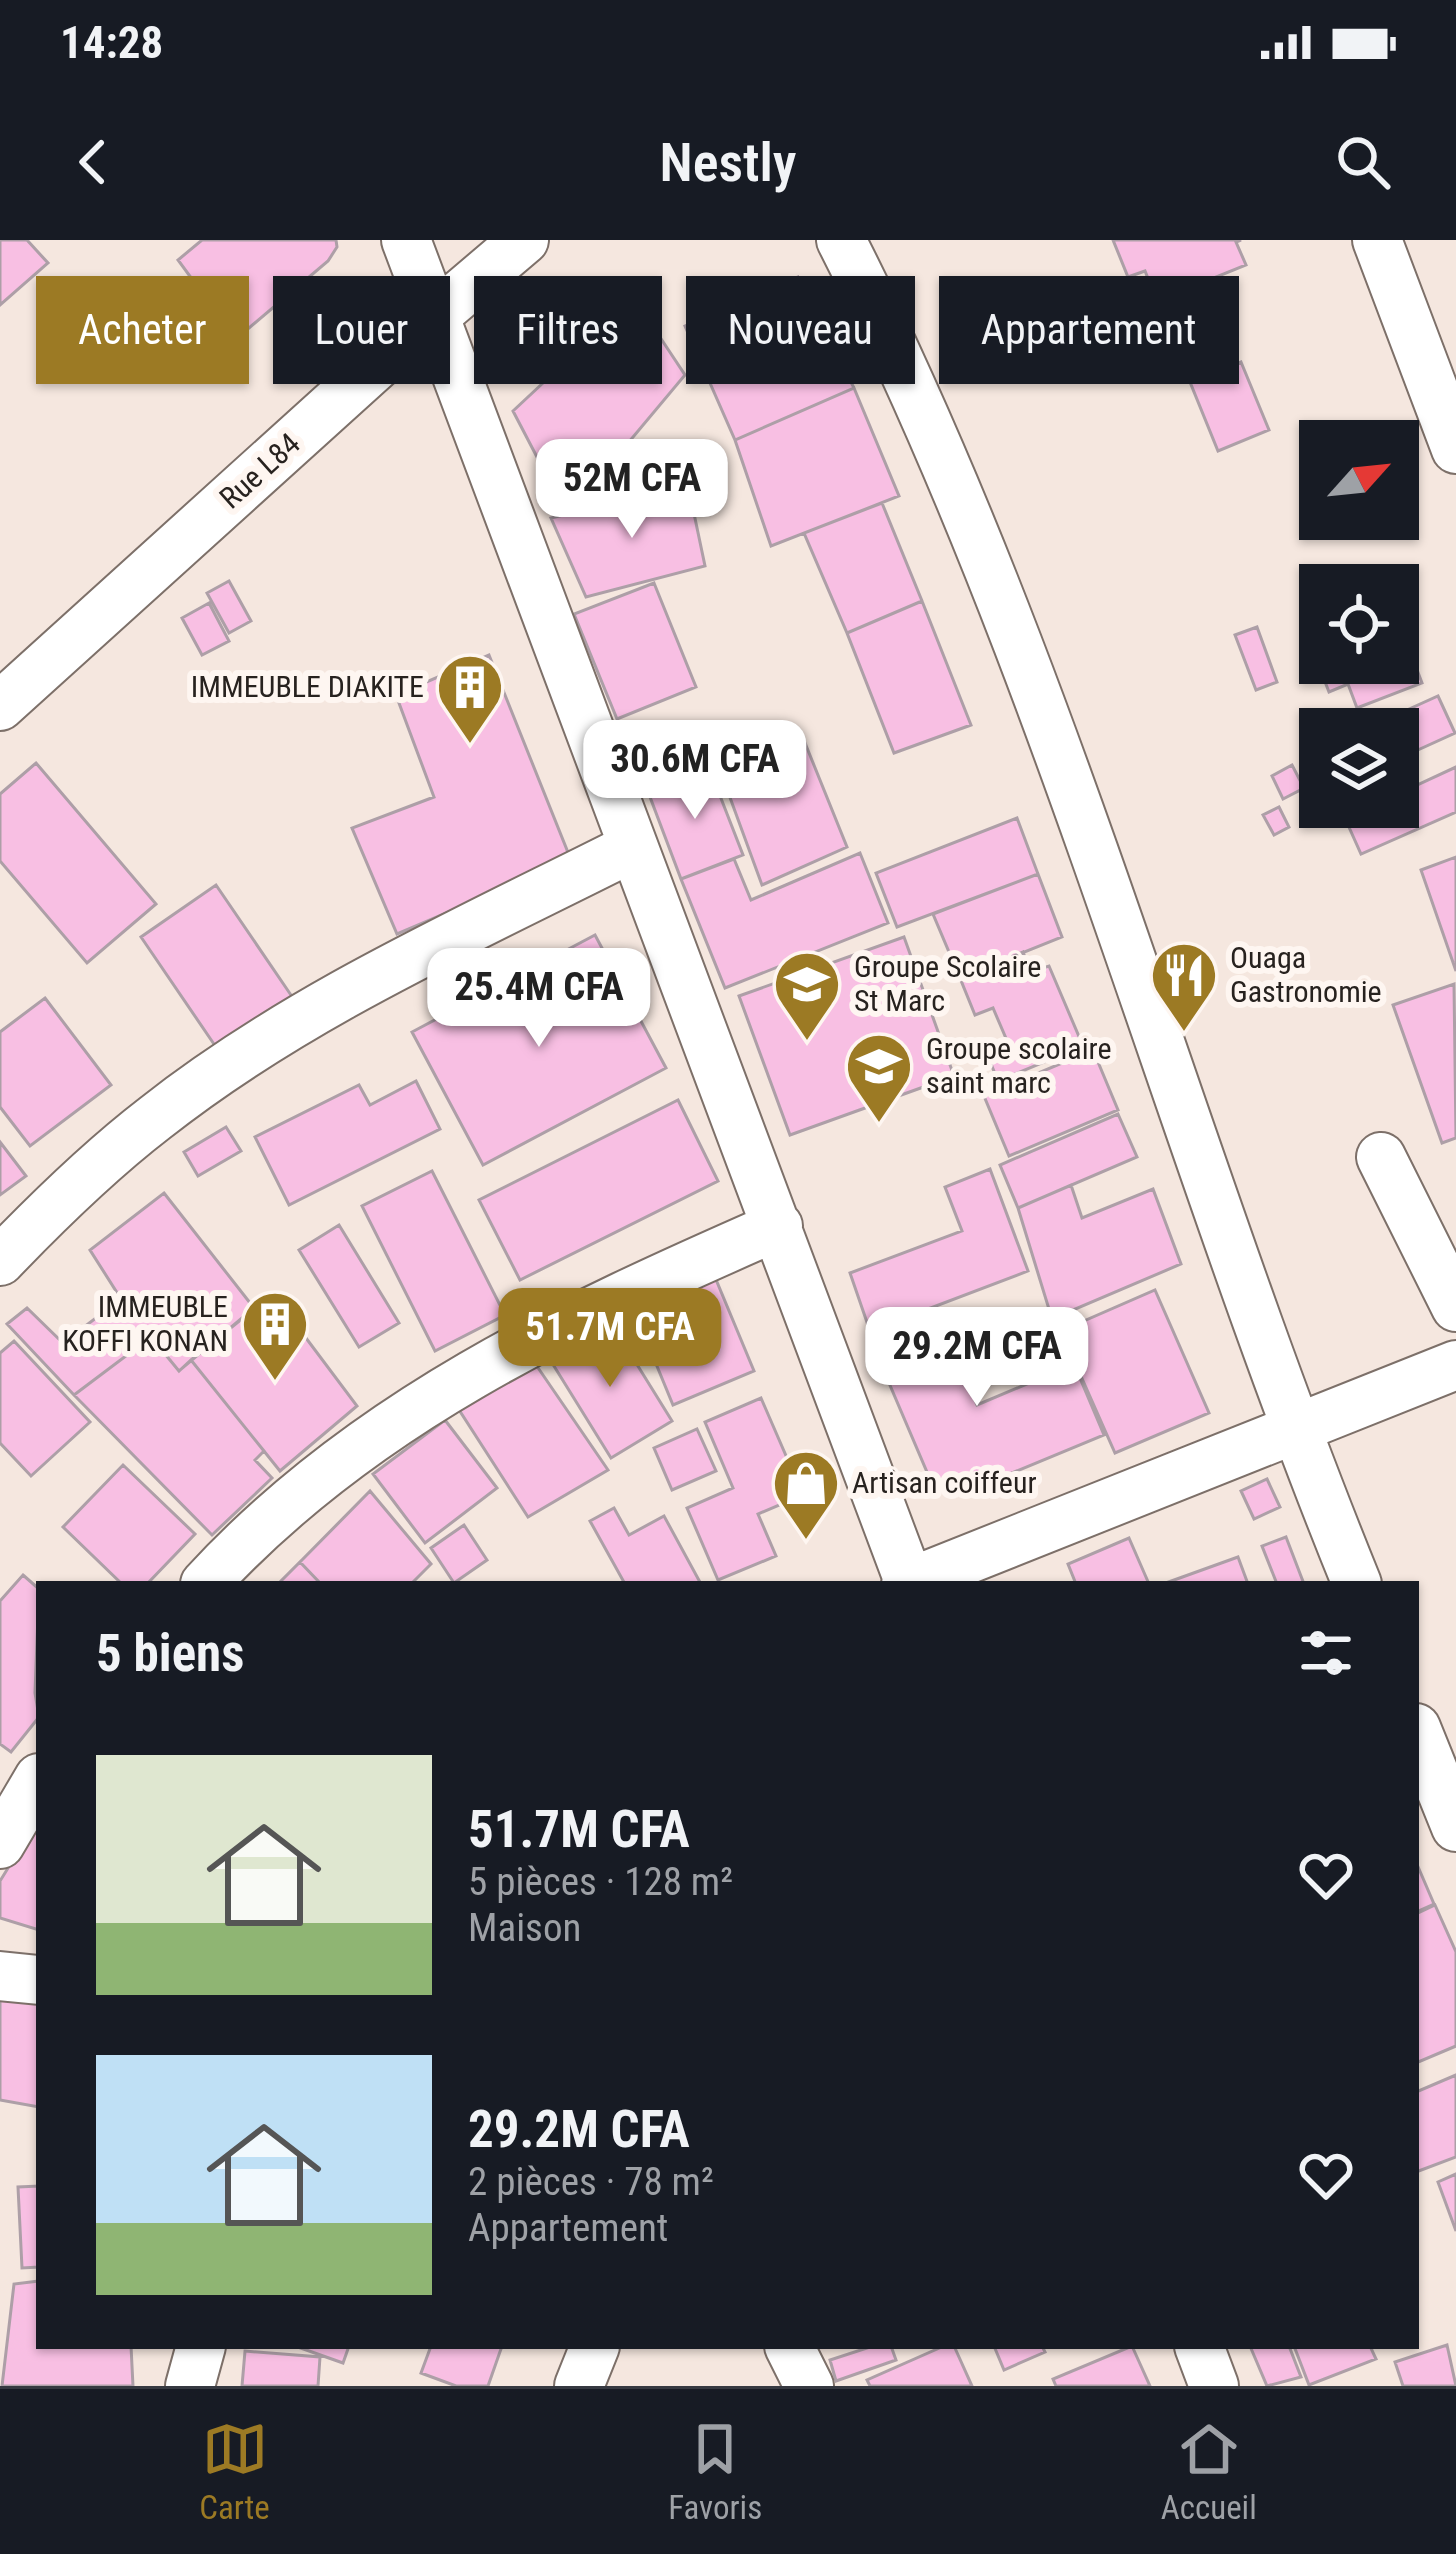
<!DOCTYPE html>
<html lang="fr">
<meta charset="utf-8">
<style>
:root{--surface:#171b24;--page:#20242c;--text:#f1f3f6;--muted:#9ea1a6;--line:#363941;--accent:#9c7a24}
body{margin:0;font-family:"Roboto Condensed",sans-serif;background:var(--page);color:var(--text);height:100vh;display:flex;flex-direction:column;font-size:45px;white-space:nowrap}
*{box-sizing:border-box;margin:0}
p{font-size:39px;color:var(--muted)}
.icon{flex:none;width:66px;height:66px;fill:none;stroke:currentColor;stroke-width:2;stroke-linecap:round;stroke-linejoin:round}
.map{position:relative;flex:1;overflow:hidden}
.sheet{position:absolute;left:36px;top:1341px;width:1383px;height:768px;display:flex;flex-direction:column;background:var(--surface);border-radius:0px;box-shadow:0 3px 9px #0004}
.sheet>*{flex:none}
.top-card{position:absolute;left:36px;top:36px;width:1386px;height:108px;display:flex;gap:24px}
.needle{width:78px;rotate:63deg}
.buttons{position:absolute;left:1299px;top:180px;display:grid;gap:24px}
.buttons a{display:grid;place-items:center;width:120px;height:120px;border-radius:0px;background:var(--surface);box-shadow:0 3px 9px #0004;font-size:60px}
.price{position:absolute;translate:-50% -102px;padding:0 27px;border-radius:24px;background:#fff;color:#222;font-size:39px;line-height:78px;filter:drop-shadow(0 3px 6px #0008)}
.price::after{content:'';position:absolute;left:50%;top:72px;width:36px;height:27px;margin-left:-18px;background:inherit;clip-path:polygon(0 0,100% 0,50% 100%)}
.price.current{background:var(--accent);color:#fff}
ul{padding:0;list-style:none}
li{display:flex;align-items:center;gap:36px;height:300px;padding:0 60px}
li span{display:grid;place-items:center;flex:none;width:336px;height:240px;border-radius:0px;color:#555}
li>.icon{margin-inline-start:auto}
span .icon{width:144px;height:144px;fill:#fffc;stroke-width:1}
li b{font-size:51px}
h2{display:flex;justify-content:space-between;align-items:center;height:144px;padding:0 60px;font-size:51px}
.chip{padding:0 42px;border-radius:0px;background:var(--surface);box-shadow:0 3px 9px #0004;font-size:42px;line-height:108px}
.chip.current{background:var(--accent);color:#fff}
.status{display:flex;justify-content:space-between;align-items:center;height:84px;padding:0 60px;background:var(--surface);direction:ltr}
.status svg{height:33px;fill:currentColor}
header{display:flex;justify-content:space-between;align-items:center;height:156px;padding:0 60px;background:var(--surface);font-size:54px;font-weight:600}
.tab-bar{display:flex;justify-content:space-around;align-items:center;height:168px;border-top:3px solid var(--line);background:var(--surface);font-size:33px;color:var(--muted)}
.tab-bar a{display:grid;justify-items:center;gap:6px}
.tab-bar .current{color:var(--accent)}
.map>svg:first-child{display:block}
.building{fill:#f8bfe3;stroke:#ad9fa7;stroke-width:3}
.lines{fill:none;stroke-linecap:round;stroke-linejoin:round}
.minor-casing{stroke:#7d7069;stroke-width:52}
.minor{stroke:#fff;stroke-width:48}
.labels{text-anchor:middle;stroke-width:12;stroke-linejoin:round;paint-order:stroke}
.street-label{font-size:30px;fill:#27221f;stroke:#fef6f1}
.poi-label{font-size:30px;fill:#27221f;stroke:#fef6f1;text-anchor:start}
</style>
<div class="status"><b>14:28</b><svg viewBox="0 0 49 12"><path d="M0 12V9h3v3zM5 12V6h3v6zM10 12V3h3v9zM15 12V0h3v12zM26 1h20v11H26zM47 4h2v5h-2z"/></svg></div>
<header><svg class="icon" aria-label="back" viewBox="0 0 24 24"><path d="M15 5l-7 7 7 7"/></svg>Nestly<svg class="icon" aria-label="search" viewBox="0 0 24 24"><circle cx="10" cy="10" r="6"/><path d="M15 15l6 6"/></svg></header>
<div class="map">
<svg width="1456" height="2146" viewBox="0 0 1456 2146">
<rect width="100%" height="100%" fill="#f5e7df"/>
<path class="building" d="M0 0H27L48 23 0 65Z
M202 0H336L337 7 328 21 236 99 178 20Z
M1113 0H1241L1236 2 1246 25 1157 61 1145 31 1128 37Z
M798 37 854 148 735 200 685 86Z
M634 58 685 135 618 215 550 242 513 171Z
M1241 122 1269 190 1218 211 1190 142Z
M854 148 899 256 771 306 735 200Z
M688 245 705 326 586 357 551 278Z
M882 263 922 361 847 393 804 293Z
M229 341 251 381 229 393 207 353Z
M654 343 696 447 617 479 574 374Z
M922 361 971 485 894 513 847 393Z
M209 363 229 401 202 415 182 378Z
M1320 373V423H1398V380L1422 443 1357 468 1348 444 1329 452 1301 380Z
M1257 387 1277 442 1256 450 1235 395Z
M489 415 571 620 397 694 352 588 434 557 396 455Z
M1438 456 1455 493 1398 519V489H1365Z
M801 493 847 607 762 645 717 522Z
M36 523 156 664 87 723 0 621V554Z
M708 525 743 615 681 639 647 549Z
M1292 525 1304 548 1283 559 1272 536Z
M1456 527V572L1361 614 1340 567H1398V554Z
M1279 567 1289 587 1274 595 1263 575Z
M1017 578 1038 634 897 687 876 633Z
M860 613 888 683 725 748 681 639 734 619 751 660Z
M1456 617V731L1421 630Z
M1038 634 1062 697 960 738 933 674Z
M216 645 293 758 218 810 141 697Z
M595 695 666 828 483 925 412 792Z
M904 697 954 836 790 895 739 756Z
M1023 712 1028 725 1039 720 1043 728 1049 726 1083 806 998 841 989 819 1011 810 993 768 975 775 960 738Z
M1454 744 1456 898 1442 903 1393 765Z
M45 758 111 845 30 906 0 867V792Z
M1093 810 1118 870 1009 916 984 856Z
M416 841 440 889 289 965 255 897 359 845 370 865Z
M678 860 718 941 520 1040 479 960Z
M1118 874 1137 917 1018 968 1000 925Z
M226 887 241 911 198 936 184 912Z
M0 902 26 936 0 955Z
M990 929 1028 1031 870 1091 850 1033 962 991 945 947Z
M432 931 505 1075 435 1111 362 966Z
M1071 945 1082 978 1153 949 1181 1024 1052 1079 1018 968Z
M164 953 254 1068 179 1131 151 1097 74 1155 7 1084 27 1068 63 1103 121 1059 90 1010Z
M339 985 399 1083 359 1107 299 1010Z
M712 1030 754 1131 673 1165 631 1063Z
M1155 1050 1209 1173 1115 1213 1061 1091Z
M273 1054 357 1166 280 1231 191 1120Z
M936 1067 977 1165 1074 1124 1104 1195 956 1256 927 1232 869 1096Z
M610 1081 672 1181 611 1218 549 1118Z
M151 1097 179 1131 191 1120 264 1211 255 1220 272 1238 212 1295 74 1155Z
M14 1101 90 1182 31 1236 0 1203V1113Z
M532 1119 608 1230 528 1277 454 1162Z
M761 1158 803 1255 758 1274 776 1316 718 1340 687 1268 733 1248 705 1182Z
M445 1180 497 1248 425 1303 373 1234Z
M697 1189 716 1231 672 1250 654 1208Z
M123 1225 195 1294 147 1344H122L63 1287Z
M1267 1239 1280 1267 1254 1279 1241 1251Z
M370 1251 431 1324 411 1344H321L300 1322Z
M614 1268 629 1295 664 1276 701 1344H625L590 1281Z
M464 1285 487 1320 454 1343 431 1308Z
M1286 1297 1304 1344H1277L1262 1306Z
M1129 1298 1149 1344H1076L1068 1324Z
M1238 1317 1248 1344H1163Z
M300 1322 321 1344H278Z
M23 1335 39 1349 35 1453 39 1477 11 1512 0 1504V1361Z
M39 1578V1690L0 1678V1641Z
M1416 1622 1434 1664 1416 1672Z
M1435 1665 1456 1712V1806L1416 1823V1674Z
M0 1757 39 1761V1867L0 1860Z
M1456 1835V1917L1416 1932V1852Z
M1456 1934V1991L1438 1942Z
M39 1946V2027L22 2028 18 1947Z
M39 2041V2106H131L133 2146H2L14 2044Z
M1447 2105 1456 2146H1403L1395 2122Z
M295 2106H349L343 2123Z
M431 2106H502L488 2146H456L421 2133Z
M873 2106H891L896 2120 836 2141 830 2120Z
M944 2106H954L972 2146H870L867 2140Z
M994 2106H1042L1045 2112 1004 2130Z
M1132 2106 1150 2146H1056L1053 2139Z
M1250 2106H1289L1301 2137 1267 2146Z
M1294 2106H1370L1376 2119 1309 2145Z
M245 2111 320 2117 318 2146H242Z"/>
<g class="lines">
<defs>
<path id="minor" d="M406 0 910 1344
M841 0C1059 428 1176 900 1357 1344
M1377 0 1456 209
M0 466 377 125 524 0
M1381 917 1456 1067
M0 1021C49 970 99 921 155 878 298 765 471 689 633 607
M205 1344C363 1172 568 1078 778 986
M906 1344 1456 1125
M1416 1488 1456 1587
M0 1604 39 1538
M0 1736 39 1740
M789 2106 809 2146
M1199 2106 1214 2146
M190 2146 201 2106
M579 2146 595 2106"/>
</defs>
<use href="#minor" class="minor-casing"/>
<use href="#minor" class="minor"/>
</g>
<defs>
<symbol id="building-pin" viewBox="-11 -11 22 30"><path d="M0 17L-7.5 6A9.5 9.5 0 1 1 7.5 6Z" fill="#9c7a24" stroke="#fef6f1"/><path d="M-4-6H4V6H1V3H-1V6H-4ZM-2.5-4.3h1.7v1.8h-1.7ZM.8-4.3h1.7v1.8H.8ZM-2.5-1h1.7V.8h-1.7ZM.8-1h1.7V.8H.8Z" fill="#fff"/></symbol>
<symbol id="restaurant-pin" viewBox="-11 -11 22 30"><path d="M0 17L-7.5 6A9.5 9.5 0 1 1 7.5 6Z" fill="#9c7a24" stroke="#fef6f1"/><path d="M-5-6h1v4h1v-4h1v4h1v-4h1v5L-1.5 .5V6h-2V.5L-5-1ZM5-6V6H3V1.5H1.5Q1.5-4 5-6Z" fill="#fff"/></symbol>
<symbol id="school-pin" viewBox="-11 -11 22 30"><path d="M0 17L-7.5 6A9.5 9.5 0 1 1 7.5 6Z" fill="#9c7a24" stroke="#fef6f1"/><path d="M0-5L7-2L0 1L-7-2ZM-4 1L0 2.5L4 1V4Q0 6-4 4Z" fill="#fff"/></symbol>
<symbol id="shop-pin" viewBox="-11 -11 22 30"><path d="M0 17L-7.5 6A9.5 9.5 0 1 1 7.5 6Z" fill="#9c7a24" stroke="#fef6f1"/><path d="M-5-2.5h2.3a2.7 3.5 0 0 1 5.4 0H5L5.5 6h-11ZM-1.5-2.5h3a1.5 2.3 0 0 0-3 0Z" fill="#fff"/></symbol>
</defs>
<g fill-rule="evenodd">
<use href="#building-pin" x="432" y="409" width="76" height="104"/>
<use href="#restaurant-pin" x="1146" y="697" width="76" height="104"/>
<use href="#school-pin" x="769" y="706" width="76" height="104"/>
<use href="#school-pin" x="841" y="788" width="76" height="104"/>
<use href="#building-pin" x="237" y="1046" width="76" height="104"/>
<use href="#shop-pin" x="768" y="1205" width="76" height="104"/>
</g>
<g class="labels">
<g class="street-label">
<text transform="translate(260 231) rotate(-42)" y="10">Rue L84</text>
</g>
<g class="poi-label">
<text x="424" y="457" text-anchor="end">IMMEUBLE DIAKITE</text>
<text x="1230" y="728">Ouaga<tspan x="1230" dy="34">Gastronomie</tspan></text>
<text x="854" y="737">Groupe Scolaire<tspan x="854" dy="34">St Marc</tspan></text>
<text x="926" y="819">Groupe scolaire<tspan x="926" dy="34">saint marc</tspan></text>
<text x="228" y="1077" text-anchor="end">IMMEUBLE<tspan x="228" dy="34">KOFFI KONAN</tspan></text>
<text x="852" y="1253">Artisan coiffeur</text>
</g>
</g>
</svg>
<div class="buttons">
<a><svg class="needle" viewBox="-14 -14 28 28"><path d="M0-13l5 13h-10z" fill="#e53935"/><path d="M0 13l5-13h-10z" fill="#9ea1a6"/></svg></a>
<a><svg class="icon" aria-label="locate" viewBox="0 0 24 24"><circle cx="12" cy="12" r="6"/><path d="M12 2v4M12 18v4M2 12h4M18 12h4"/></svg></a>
<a><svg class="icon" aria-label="layers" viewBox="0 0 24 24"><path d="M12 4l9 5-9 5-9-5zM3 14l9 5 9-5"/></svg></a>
</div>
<b class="price" style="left:632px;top:301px">52M CFA</b>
<b class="price" style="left:695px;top:582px">30.6M CFA</b>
<b class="price" style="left:539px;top:810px">25.4M CFA</b>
<b class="price current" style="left:610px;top:1150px">51.7M CFA</b>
<b class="price" style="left:977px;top:1169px">29.2M CFA</b>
<div class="top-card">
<a class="chip current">Acheter</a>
<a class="chip">Louer</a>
<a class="chip">Filtres</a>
<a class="chip">Nouveau</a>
<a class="chip">Appartement</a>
</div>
<section class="sheet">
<h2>5 biens<svg class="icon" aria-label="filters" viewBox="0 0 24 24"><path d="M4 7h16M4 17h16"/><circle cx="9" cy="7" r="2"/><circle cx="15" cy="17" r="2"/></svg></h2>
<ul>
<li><span style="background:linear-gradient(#dfe7d0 70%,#8fb573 0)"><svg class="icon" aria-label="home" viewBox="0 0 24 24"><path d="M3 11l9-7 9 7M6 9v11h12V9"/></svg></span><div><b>51.7M CFA</b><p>5 pièces · 128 m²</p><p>Maison</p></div><svg class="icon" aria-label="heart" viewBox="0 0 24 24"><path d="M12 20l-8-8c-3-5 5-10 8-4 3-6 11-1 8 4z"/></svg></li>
<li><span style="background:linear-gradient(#bfe0f5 70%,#8fb573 0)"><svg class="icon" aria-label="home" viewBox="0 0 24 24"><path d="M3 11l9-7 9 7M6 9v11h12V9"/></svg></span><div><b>29.2M CFA</b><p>2 pièces · 78 m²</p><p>Appartement</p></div><svg class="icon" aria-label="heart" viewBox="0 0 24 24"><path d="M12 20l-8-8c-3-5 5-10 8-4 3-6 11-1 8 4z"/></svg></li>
</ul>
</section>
</div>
<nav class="tab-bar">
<a class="current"><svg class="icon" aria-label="map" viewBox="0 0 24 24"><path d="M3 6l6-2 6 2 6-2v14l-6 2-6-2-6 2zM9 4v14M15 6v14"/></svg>Carte</a>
<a><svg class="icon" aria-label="saved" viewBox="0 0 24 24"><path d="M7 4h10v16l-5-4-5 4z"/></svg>Favoris</a>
<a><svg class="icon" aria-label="home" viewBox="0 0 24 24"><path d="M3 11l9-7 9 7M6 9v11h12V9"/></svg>Accueil</a>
</nav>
